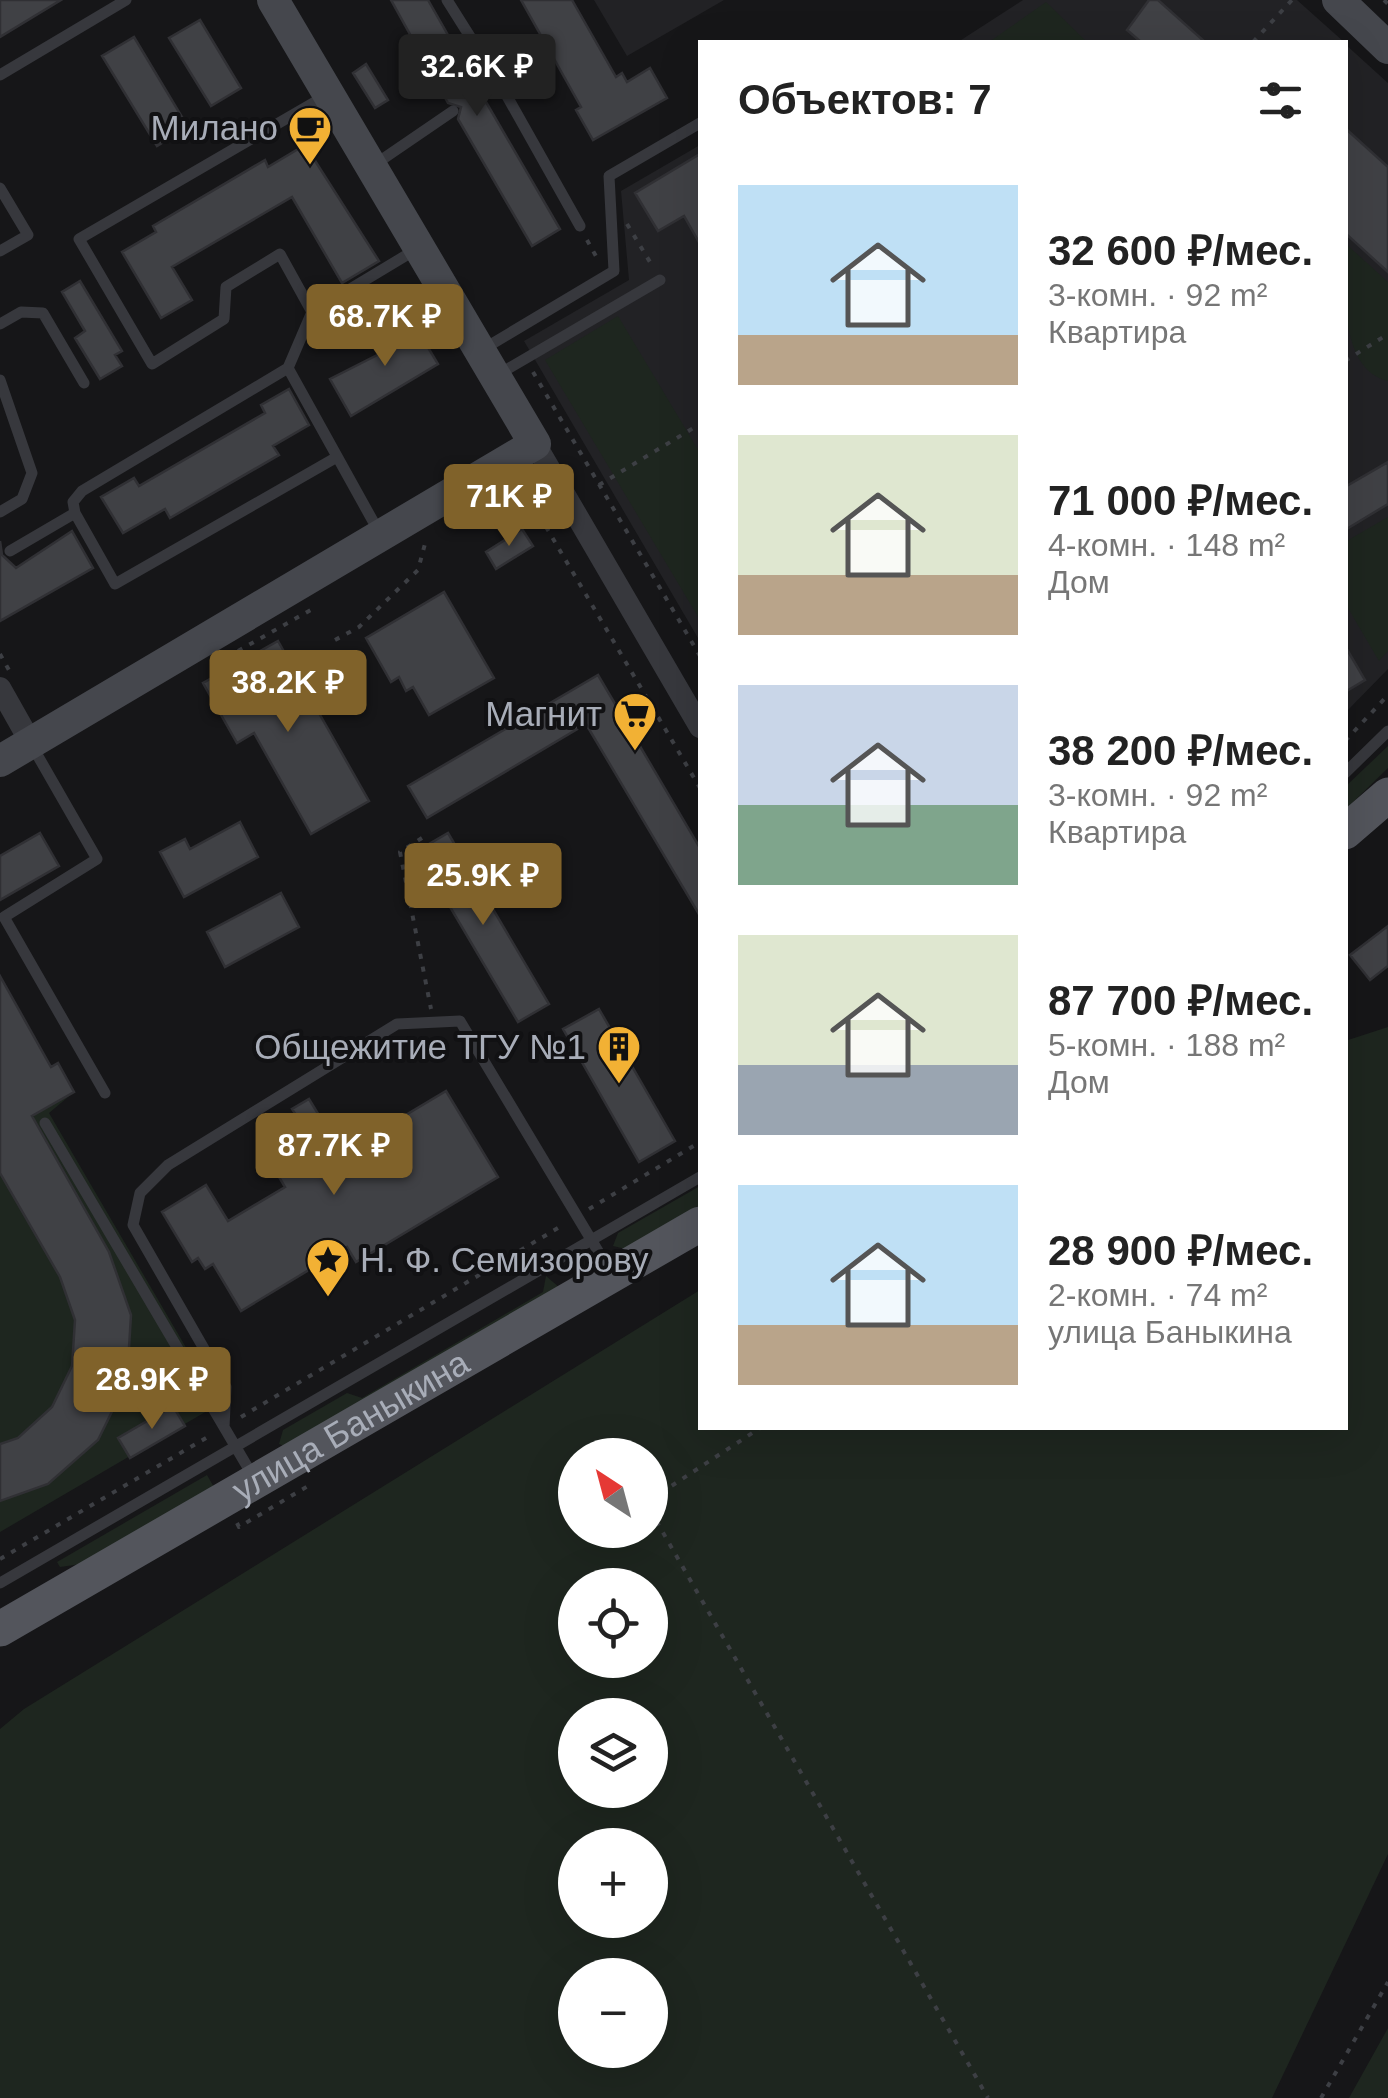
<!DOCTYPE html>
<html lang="ru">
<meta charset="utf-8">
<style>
:root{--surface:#fff;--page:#f6f6f6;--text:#222;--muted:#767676;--accent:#80622a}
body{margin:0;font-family:Arial,sans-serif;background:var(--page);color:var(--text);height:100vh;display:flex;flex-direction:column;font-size:38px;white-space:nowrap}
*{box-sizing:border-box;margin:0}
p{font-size:32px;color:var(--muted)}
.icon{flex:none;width:55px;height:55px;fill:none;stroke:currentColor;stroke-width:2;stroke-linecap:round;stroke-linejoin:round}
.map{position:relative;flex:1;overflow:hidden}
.panel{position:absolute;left:698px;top:40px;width:650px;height:1390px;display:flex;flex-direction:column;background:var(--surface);border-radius:0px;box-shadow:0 10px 40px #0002}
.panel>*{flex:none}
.needle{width:65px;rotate:324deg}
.controls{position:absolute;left:558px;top:1438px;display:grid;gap:20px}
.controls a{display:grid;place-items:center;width:110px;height:110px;border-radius:50%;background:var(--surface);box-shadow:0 10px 40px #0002;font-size:50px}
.price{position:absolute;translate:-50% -85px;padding:0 22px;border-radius:10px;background:var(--accent);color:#fff;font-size:32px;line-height:65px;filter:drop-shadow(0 2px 5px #0008)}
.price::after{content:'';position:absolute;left:50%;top:60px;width:30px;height:22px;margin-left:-15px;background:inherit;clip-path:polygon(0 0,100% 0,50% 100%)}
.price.current{background:#222;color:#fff}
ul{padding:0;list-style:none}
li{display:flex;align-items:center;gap:30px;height:250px;padding:0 40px}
li span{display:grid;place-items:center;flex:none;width:280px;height:200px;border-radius:0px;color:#555}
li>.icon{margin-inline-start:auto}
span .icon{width:120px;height:120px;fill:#fffc;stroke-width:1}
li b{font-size:42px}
h2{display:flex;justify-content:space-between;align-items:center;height:120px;padding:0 40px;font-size:42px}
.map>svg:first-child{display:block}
.built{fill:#222225}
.green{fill:#1e261f;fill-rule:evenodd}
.building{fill:#404145;stroke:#303034;stroke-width:2.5}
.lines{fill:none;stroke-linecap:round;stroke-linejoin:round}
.path{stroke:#3d3f44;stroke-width:4;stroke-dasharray:5 8;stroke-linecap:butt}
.lane{stroke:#37383d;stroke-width:11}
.street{stroke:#37383d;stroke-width:22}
.secondary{stroke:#45474d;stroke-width:32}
.primary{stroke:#53555c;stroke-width:35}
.labels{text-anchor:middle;stroke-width:8;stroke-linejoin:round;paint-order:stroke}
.poi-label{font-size:35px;fill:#a8adb8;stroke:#111113;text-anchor:end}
.street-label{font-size:35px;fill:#a8adb8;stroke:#111113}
</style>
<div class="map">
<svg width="1388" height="2098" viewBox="0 0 1388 2098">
<rect width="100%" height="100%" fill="#161618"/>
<path class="built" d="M594 0H724L627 56Z
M1023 0H1297L1344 42H958Z
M1345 44 1388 83V669L1345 713Z
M700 145V637L698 638 524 341 629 280 621 191Z"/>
<path class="green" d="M1046 2 1087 42H989Z
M1345 243 1388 282V381C1337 369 1345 281 1345 243Z
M618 316 700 453V620L545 360Z
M1388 517V651L1379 661 1345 603V542Z
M1388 746V768L1345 810V787Z
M0 976 51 1066 58 1063 74 1092 49 1113 219 1404 0 1532Z
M1388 1027V1854L1272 2098H0V1729L24 1709 700 1290V1428H1345V1041ZM575 1455H650V1530H575ZM575 1585H650V1660H575ZM575 1715H650V1790H575ZM575 1845H650V1920H575ZM575 1975H650V2050H575Z
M700 1186V1205L626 1249 613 1246 618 1233Z
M546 1276 560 1288 284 1446 279 1444 283 1430 347 1393 362 1398 543 1292Z
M207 1475 215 1489 88 1563 60 1567 57 1562Z
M1388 2028V2098H1349Z"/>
<path class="building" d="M0 0H61L0 37Z
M391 0H428L477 86 474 100 486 102 560 229 532 246 458 119 461 107 448 103Z
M521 0H572L616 77 622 73 627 82 650 68 667 98 593 140 576 110 581 107Z
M1149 0H1158L1205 42H1141L1127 30Z
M200 20 241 88 211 106 169 38Z
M134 37 188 127 157 146 102 56Z
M366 64 388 100 375 108 353 73Z
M1345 128 1388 167V272L1345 233Z
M305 145 379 261 342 283 292 197 172 267 192 300 161 318 122 252 156 232 153 226 265 160 268 167Z
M700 154V244L684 216 658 231 635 193Z
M80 281 122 351 115 355 122 366 100 379 75 338 85 331 62 292Z
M411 319 438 364 351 416 330 379 387 350 380 338Z
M289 389 309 425 273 446 279 455 170 518 165 509 123 533 101 497 134 478 139 486 265 413 261 405Z
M1388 462V504L1345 530V487Z
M522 529 533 546 496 569 486 552Z
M72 531 93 568 0 621V541L2 555 16 568Z
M444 592 494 678 429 715 413 687 406 691 399 677 391 682 366 638Z
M278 641 369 801 311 834 254 733 237 743 203 683Z
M1345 646 1365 680 1345 692Z
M598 675 700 848V916L586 724 427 818 408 786Z
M240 822 258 857 184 897 160 852 185 839 190 849Z
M40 833 59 866 0 900V856Z
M448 833 549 1004 518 1022 417 851Z
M281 893 299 927 225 967 207 932Z
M1388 926V966L1370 980 1350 955Z
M0 976 51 1067 58 1063 74 1092 32 1116 109 1252 131 1315 127 1381 98 1440 48 1484 0 1501V1444L18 1438 52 1407 72 1366 75 1320 60 1277 0 1173Z
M599 1009 675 1141 639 1162 563 1029Z
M446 1091 498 1177 356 1262 347 1247 241 1311 213 1264 205 1269 198 1258 192 1262 162 1212 206 1185 228 1221 285 1187 260 1145 300 1121 292 1109 309 1099 342 1153Z
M173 1406 185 1426 130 1458 118 1438Z"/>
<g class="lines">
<path class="path" d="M1384 0 1388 4
M1253 42 1292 0
M627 224 653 267
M587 240 597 258
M1345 361 1388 334
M533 372 700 656
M599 485 700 424
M514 487 529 498 700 788
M335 640 359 627 418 570 426 540
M238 651 316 607
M0 654 10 672
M1345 741 1388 695
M422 838 400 852 431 1009
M589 1209 700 1142
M241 1417 563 1225
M650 1500 760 1428
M650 1510 988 2098
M237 1523 239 1527 313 1483
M0 1559 211 1435
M1321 2098 1388 1982"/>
<path class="lane" d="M447 0 503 89
M0 75 126 0
M481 94 503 89 580 226
M327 95 79 239 152 364 224 319 226 287 280 254 312 312 288 368 379 532
M374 165 453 111
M0 188 28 235 0 251
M312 312 415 250
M0 324 21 312 43 313 84 383
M485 348 614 271 609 176 700 123
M288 368 82 491 73 502 75 513 115 584 337 457
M499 374 660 280
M0 380 32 473 22 499 0 512
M10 551 75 513
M31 744 97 859 4 917 105 1093
M1345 773 1388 731
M45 1123 254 1478
M224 1427 226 1387 133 1225 140 1193 168 1165 397 1024 460 1021 610 1271
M0 1583 700 1177"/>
<path class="street" d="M535 444 700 727
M0 688 31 743"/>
<path class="secondary" d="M1338 0 1388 48
M0 761 535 444 273 0"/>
<g class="primary">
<path d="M1345 832 1388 795"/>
<path id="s1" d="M0 1629 700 1224"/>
</g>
</g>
<defs>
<symbol id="cafe-pin" viewBox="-11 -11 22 30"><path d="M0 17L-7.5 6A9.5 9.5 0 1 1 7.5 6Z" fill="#f2b134" stroke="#111113"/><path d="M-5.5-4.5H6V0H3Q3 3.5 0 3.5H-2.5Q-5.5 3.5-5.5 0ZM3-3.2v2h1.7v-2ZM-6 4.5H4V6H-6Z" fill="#111"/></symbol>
<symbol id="supermarket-pin" viewBox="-11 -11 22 30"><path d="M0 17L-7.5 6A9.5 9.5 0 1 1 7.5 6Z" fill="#f2b134" stroke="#111113"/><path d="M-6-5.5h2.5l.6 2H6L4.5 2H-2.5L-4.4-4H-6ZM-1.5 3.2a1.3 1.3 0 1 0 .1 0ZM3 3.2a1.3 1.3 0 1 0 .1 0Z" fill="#111"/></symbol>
<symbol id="building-pin" viewBox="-11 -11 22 30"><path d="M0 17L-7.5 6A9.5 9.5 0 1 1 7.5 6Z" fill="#f2b134" stroke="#111113"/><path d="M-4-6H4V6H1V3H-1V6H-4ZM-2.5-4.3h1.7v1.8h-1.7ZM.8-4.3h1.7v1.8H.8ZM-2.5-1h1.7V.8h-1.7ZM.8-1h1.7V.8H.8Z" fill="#111"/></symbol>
<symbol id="sight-pin" viewBox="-11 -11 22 30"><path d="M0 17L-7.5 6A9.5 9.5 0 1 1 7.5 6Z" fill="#f2b134" stroke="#111113"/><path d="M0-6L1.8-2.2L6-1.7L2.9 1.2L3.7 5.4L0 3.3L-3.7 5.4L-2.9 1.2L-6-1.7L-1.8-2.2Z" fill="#111"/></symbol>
</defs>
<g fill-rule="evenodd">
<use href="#cafe-pin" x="285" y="103" width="50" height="68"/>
<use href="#supermarket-pin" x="610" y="689" width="50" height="68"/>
<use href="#building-pin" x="594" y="1022" width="50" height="68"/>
<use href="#sight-pin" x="303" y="1235" width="50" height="68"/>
</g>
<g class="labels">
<g class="poi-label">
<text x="278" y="140">Милано</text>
<text x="602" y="726">Магнит</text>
<text x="586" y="1059">Общежитие ТГУ №1</text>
<text x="360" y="1272" text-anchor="start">Н. Ф. Семизорову</text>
</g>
<g class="street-label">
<text dy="12" stroke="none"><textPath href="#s1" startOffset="405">улица Баныкина</textPath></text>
</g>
</g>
</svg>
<div class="controls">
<a><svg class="needle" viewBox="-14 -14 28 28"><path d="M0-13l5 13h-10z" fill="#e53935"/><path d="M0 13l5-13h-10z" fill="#767676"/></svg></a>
<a><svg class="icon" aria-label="locate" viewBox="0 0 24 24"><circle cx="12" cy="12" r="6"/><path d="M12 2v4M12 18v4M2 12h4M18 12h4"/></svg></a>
<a><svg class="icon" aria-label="layers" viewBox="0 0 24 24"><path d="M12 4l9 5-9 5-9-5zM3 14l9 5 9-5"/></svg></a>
<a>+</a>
<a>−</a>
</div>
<b class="price current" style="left:477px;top:119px">32.6K ₽</b>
<b class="price" style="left:385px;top:369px">68.7K ₽</b>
<b class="price" style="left:509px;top:549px">71K ₽</b>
<b class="price" style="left:288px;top:735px">38.2K ₽</b>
<b class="price" style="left:483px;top:928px">25.9K ₽</b>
<b class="price" style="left:334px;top:1198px">87.7K ₽</b>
<b class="price" style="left:152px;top:1432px">28.9K ₽</b>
<section class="panel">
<h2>Объектов: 7<svg class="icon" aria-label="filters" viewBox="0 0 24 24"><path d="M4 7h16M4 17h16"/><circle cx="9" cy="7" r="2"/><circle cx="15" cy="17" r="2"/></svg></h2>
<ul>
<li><span style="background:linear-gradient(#bfe0f5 75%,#b9a48a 0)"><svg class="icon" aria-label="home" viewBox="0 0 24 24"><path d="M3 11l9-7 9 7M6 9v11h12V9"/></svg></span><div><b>32 600 ₽/мес.</b><p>3-комн. · 92 m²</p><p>Квартира</p></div></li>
<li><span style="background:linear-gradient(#dfe7d0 70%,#b9a48a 0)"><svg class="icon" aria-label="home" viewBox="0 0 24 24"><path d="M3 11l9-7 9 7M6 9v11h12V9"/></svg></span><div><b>71 000 ₽/мес.</b><p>4-комн. · 148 m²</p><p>Дом</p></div></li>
<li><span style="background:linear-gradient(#c9d6e8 60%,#7fa58c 0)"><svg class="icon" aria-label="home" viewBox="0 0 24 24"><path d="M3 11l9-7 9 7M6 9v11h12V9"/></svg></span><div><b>38 200 ₽/мес.</b><p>3-комн. · 92 m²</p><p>Квартира</p></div></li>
<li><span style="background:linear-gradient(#dfe7d0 65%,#9aa5b1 0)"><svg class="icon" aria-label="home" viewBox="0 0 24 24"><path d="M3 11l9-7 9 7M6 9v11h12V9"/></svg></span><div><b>87 700 ₽/мес.</b><p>5-комн. · 188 m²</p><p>Дом</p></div></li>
<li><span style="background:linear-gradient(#bfe0f5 70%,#b9a48a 0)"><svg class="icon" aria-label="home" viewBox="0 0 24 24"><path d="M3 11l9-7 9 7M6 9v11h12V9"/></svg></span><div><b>28 900 ₽/мес.</b><p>2-комн. · 74 m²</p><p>улица Баныкина</p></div></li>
</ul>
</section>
</div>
